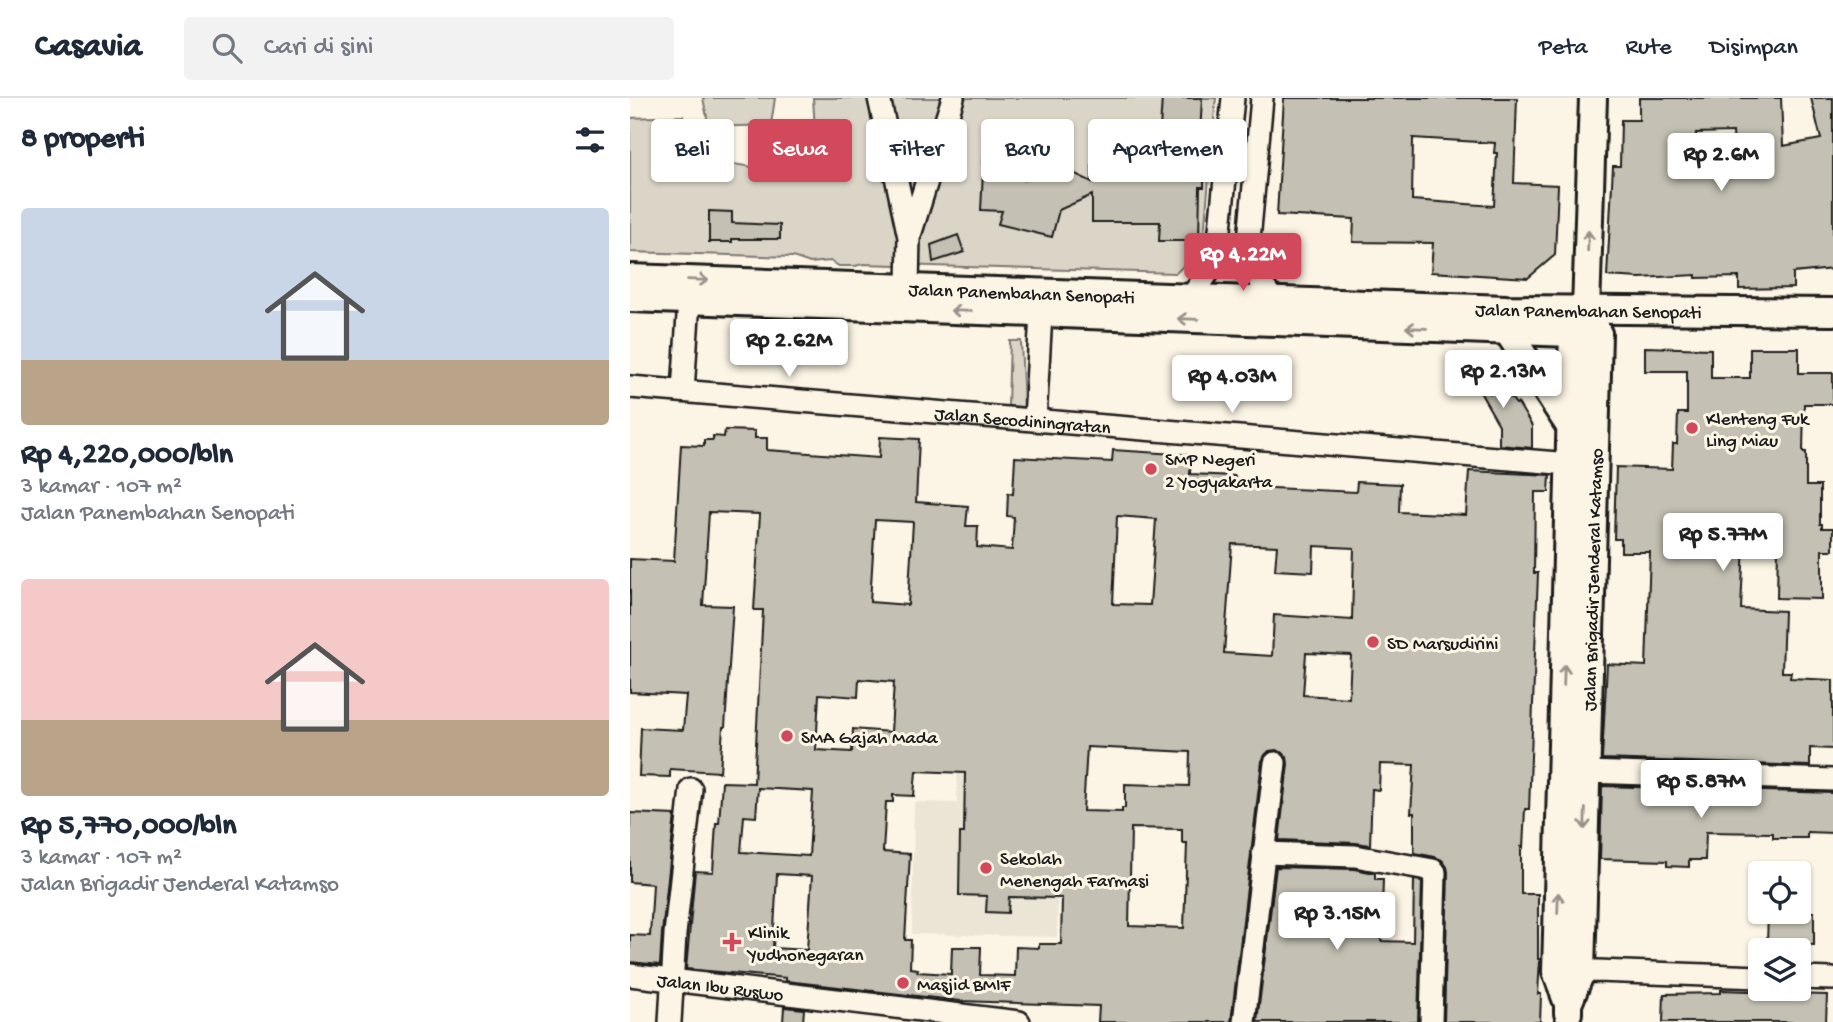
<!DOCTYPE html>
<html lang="id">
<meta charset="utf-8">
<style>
:root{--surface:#fff;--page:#f2f2f3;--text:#1f2937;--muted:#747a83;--line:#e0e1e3;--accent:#d1495b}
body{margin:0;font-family:"Gochi Hand",sans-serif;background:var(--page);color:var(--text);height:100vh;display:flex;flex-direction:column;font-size:26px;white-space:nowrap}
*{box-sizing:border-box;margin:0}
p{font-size:23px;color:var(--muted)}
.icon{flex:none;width:38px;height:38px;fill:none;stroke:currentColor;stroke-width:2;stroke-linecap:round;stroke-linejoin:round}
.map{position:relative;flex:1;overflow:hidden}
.drawer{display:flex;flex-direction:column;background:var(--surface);width:630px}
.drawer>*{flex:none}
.hud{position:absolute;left:21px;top:21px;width:665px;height:63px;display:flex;gap:14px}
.buttons{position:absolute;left:1118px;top:763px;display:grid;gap:14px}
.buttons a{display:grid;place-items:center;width:63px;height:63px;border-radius:7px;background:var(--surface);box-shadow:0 2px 5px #0004;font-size:35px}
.price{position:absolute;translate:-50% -60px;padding:0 16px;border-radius:7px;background:#fff;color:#222;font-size:23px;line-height:46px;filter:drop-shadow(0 2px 4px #0008)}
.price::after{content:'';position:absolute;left:50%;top:42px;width:21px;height:16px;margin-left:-10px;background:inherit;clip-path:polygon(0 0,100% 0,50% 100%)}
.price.on{background:var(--accent);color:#fff}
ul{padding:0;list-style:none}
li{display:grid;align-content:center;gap:14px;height:371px;padding:0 21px}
li span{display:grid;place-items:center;height:217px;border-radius:7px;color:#555}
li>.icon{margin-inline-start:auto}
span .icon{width:126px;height:126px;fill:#fffc;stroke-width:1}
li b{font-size:30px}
h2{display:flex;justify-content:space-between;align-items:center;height:84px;padding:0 21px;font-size:30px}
.tag{padding:0 24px;border-radius:7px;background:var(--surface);box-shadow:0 2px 5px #0004;font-size:24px;line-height:63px}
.tag.on{background:var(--accent);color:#fff}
header{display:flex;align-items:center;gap:42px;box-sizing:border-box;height:98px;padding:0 35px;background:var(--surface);border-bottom:2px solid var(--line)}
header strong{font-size:33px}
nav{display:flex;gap:38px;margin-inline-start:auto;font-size:24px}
.search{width:490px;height:63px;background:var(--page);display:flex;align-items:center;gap:18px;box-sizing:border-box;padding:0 24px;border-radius:7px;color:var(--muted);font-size:26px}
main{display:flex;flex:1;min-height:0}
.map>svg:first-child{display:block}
.built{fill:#ebe5d6}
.green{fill:#dbd5c8;stroke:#7c7872;stroke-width:2}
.building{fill:#c4c0b3;stroke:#1c1c1c;stroke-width:2;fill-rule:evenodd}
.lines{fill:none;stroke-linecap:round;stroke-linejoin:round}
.minor-casing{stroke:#1c1c1c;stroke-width:26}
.major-casing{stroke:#1c1c1c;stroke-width:32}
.minor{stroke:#fcf5e5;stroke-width:21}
.major{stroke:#fcf5e5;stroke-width:26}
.oneway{stroke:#97938b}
.poi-dot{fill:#d1495b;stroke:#fcf5e5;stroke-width:2.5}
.labels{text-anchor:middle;stroke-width:6;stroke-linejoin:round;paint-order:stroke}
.street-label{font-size:19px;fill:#1c1c1c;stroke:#fcf5e5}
.poi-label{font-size:19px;fill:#1c1c1c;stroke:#fcf5e5;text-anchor:start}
</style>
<header>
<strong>Casavia</strong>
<div class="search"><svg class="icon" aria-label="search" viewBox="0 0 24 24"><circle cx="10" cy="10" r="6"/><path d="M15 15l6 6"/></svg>Cari di sini</div>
<nav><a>Peta</a><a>Rute</a><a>Disimpan</a></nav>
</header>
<main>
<section class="drawer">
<h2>8 properti<svg class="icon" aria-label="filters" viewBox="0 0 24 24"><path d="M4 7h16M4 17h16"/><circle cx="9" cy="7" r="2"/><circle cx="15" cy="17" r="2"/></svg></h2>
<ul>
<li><span style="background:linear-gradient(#c9d6e8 70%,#b9a48a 0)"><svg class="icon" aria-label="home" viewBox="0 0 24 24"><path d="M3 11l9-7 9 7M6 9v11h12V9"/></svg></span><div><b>Rp 4,220,000/bln</b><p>3 kamar · 107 m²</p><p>Jalan Panembahan Senopati</p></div></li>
<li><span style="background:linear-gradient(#f6c9c9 65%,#b9a48a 0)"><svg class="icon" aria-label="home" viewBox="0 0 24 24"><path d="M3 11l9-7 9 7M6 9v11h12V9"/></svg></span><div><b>Rp 5,770,000/bln</b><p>3 kamar · 107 m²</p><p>Jalan Brigadir Jenderal Katamso</p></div></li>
</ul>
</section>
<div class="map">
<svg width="1203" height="924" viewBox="0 0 1203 924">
<rect width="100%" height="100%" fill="#fcf5e5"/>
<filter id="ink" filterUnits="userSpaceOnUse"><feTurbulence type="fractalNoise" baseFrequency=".0143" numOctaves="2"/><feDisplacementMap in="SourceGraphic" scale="14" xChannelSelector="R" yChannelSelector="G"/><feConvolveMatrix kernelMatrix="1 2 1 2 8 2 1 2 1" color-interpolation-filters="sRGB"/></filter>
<g filter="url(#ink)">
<path class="built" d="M329 608 431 610 427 839 282 836 284 704 327 705Z"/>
<path class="green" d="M73 0H145L141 27 79 29Z
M183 0H586L573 149 546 175 233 166 225 168H209L200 163 180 165 163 159 0 154V20L53 18 65 60 188 79Z
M380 243H391L394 309 378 308Z"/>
<path class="building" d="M532 0H572L569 57H574V89H570L569 143H529L530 124H462V97L429 112 422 139 368 126 372 113 351 112 354 55 397 57 395 82 423 70H433L462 84V68H480V63H528Z
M654 0H887L884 85 928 87 925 157 898 180 801 174 803 145 723 144 724 121 647 117ZM783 40 865 45 864 55H867L864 108 782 102Z
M1009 0H1151L1153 48 1191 41 1181 0H1203V171L1163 175V190L1109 191V179L1066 180V177L1010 180 977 178 983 68H990L991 22H1009ZM1103 34 1105 75 1066 78V35Z
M79 113 102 114V125L150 127V141H102V144H79Z
M328 137 334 154 303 164 301 147Z
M1015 249 1081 251V280H1120V250H1169V275H1203V306H1174L1173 354H1176V388H1190V426H1192V430H1203V452H1192V501L1147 500 1148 446 1114 445 1111 511 1154 513 1152 574H1161L1160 580 1203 582V651L1180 650V668L972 661 977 566 1016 568 1020 454H991V441H984L986 369 1042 371 1043 346H1047L1048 315H1057V273H1015Z
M834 266 861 267 860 295 872 288 886 306 888 305 902 328V350L869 347V327Z
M95 332 125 333V340H137V352L249 360 250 339 289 341 286 404 338 408 336 428H348L347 449 382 452 384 419 377 418 378 395 383 396 385 359 482 364 483 352 561 357 560 376 605 378 604 388 726 394 727 384 770 386 769 414 836 417 839 373 920 377 919 394H905L904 475H908L899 711H895L893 750 891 749V796H908V861H910L908 896H911L910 924H814L818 774 817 769 812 762 805 759 784 755V715H781L784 667 750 666 749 692 742 691 740 747 726 745 649 742 658 666 657 659 653 655 646 652 639 653 635 657 632 663 601 924H468L469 908 331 903 156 883V880L56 871 65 773 83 774 86 725H89L92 684 124 685 133 512H124L130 416 79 414 73 507 103 508 95 629H93L90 674 40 671V679L9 678 11 630 53 632 56 597 0 594V461L44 463 51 347 74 348V342H83V338L94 339ZM487 418 526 421 520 507 483 506ZM245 422 283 424 278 507 240 504ZM602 446 647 448 645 472 683 474 684 448 724 450 722 522 644 517 642 558 594 555ZM676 555 721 557 719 600 673 597ZM229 581 264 584 261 634 223 631 222 654 186 652 189 596 228 599ZM457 649 560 654 559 688 495 686V710H492V714L453 713ZM286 673 335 675 334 735H330L329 797 357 798 356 814 378 815 379 799 432 800 431 846H409V850L386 849 385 878 350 877 351 849H322L321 876 287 874 288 871 280 870 281 842H275L280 756 253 754 256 704H263V697L284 698ZM128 690 183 693 179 758 111 754 114 718 126 719ZM501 730 552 731V745H557L554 830 499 828ZM147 776 182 778 177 852 143 850Z
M972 688 1203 695V735L1177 734V740H1143V735L1076 734 1075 762H1059V769L1037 768V763L970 761Z
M0 715 45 717 32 835 30 867 0 864V837L20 838 23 786 0 784Z
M646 769 724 771 745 775V781H753L751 843 783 844 784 782 792 783 788 924H627Z
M1138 814H1184V847L1137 846Z
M1091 892 1145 894V893L1162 894V896L1197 897 1196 924H1033L1034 896 1091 895Z
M154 909 174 911 173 924H153Z"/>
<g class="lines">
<defs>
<g id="minor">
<path d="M249 0 279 139 278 189"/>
<path d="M632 0 617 164 643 202"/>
<path d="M280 137 323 0"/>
<path d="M561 199 587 162 603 0"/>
<path id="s1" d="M0 289 940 366"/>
<path d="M53 293 59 202"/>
<path d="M405 322 411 216"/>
<path d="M956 674 1203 682"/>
<path d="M633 755 725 758 803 772 805 774 801 924"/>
<path d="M951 874 967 873 1130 879"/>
<path id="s2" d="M0 877 389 924"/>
<path d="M1169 880 1203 881"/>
<path d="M40 924 45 836 61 691"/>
<path d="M614 924 645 665"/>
</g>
<g id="major">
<path id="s3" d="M0 180 876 211 1203 214"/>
<path d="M0 200 968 236"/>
<path d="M878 234 941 330"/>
<path d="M938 906 926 873 942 270 943 236 956 212 963 0"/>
<path id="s4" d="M938 915V906L951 874 968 236 961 223"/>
</g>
</defs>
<use href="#minor" class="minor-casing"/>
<use href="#major" class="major-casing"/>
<use href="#minor" class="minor"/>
<use href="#major" class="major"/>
</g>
<defs><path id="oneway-shaft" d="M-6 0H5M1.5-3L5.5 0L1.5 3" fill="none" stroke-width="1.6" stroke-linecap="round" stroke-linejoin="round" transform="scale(1.75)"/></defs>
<g class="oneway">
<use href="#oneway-shaft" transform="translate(958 143) rotate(-88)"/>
<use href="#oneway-shaft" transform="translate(68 182) rotate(2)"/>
<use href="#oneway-shaft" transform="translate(331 213) rotate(-178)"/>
<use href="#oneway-shaft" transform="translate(558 221) rotate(-178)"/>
<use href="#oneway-shaft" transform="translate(786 230) rotate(-178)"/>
<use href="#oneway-shaft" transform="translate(934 577) rotate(-88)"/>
<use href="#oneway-shaft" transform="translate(955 721) rotate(92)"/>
<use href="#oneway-shaft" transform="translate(928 805) rotate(-88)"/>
</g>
</g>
<g class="poi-dot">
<circle cx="1062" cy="330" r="7"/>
<circle cx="521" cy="371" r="7"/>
<circle cx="743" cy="544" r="7"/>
<circle cx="157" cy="638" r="7"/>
<circle cx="356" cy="770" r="7"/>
<path d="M98.5 833.5h7v7h7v7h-7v7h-7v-7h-7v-7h7z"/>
<circle cx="273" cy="885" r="7"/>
</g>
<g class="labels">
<g class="street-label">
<text dy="7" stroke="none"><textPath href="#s3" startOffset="392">Jalan Panembahan Senopati</textPath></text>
<text dy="7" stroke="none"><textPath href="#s3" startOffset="959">Jalan Panembahan Senopati</textPath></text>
<text dy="7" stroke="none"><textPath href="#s1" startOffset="394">Jalan Secodiningratan</textPath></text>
<text dy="7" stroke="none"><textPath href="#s4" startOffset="436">Jalan Brigadir Jenderal Katamso</textPath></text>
<text dy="7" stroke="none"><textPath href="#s2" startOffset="91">Jalan Ibu Ruswo</textPath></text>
</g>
<g class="poi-label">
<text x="1076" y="326">Klenteng Fuk<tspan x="1076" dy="22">Ling Miau</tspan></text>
<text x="535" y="367">SMP Negeri<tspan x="535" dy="22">2 Yogyakarta</tspan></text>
<text x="757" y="551">SD Marsudirini</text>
<text x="171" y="645">SMA Gajah Mada</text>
<text x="370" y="766">Sekolah<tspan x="370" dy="22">Menengah Farmasi</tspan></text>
<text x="118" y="840">Klinik<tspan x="118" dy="22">Yudhonegaran</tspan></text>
<text x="287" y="892">Masjid BMIF</text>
</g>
</g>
</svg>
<div class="buttons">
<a><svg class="icon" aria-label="locate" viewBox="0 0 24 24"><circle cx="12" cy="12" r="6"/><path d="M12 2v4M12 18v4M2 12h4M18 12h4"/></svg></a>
<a><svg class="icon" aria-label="layers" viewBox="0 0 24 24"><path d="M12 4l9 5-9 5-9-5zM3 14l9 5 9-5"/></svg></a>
</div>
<b class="price" style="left:1091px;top:95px">Rp 2.6M</b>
<b class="price on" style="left:613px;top:195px">Rp 4.22M</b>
<b class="price" style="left:159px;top:281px">Rp 2.62M</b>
<b class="price" style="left:873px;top:312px">Rp 2.13M</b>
<b class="price" style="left:602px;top:317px">Rp 4.03M</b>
<b class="price" style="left:1093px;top:475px">Rp 5.77M</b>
<b class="price" style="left:1071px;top:722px">Rp 5.87M</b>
<b class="price" style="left:707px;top:854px">Rp 3.15M</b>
<div class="hud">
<a class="tag">Beli</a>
<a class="tag on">Sewa</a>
<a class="tag">Filter</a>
<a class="tag">Baru</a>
<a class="tag">Apartemen</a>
</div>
</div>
</main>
